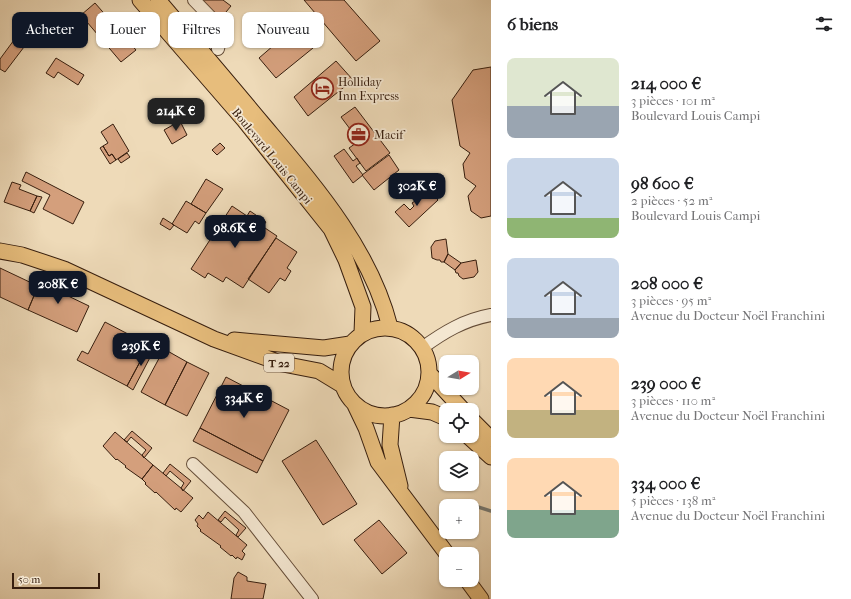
<!DOCTYPE html>
<html lang="fr">
<meta charset="utf-8">
<style>
:root{--surface:#fff;--page:#f6f6f6;--text:#202124;--muted:#757577;--accent:#111827}
body{margin:0;font-family:"IM FELL French Canon",serif;background:var(--page);color:var(--text);height:100vh;display:flex;flex-direction:column;font-size:15px;white-space:nowrap}
*{box-sizing:border-box;margin:0}
p{font-size:13px;color:var(--muted)}
.icon{flex:none;width:22px;height:22px;fill:none;stroke:currentColor;stroke-width:2;stroke-linecap:round;stroke-linejoin:round}
.map{position:relative;flex:1;overflow:hidden}
.sheet{display:flex;flex-direction:column;background:var(--surface);width:360px}
.sheet>*{flex:none}
.guide{position:absolute;left:12px;top:12px;width:380px;height:36px;display:flex;gap:8px}
.needle{width:26px;rotate:79deg}
.controls{position:absolute;left:439px;top:355px;display:grid;gap:8px}
.controls a{display:grid;place-items:center;width:40px;height:40px;border-radius:8px;background:var(--surface);box-shadow:0 1px 3px #0004;font-size:20px}
.scale{position:absolute;left:12px;bottom:10px;width:88px;box-sizing:border-box;padding-left:4px;border:2px solid #371e0e;border-top:0;font-size:11px;line-height:14px;white-space:nowrap;color:#371e0e;-webkit-text-stroke:3px #f4e7d1;paint-order:stroke}
.price{position:absolute;translate:-50% -34px;padding:0 9px;border-radius:8px;background:var(--accent);color:#fff;font-size:13px;line-height:26px;filter:drop-shadow(0 1px 2px #0008)}
.price::after{content:'';position:absolute;left:50%;top:24px;width:12px;height:9px;margin-left:-6px;background:inherit;clip-path:polygon(0 0,100% 0,50% 100%)}
.price.active{background:#222;color:#fff}
ul{padding:0;list-style:none}
li{display:flex;align-items:center;gap:12px;height:100px;padding:0 16px}
li span{display:grid;place-items:center;flex:none;width:112px;height:80px;border-radius:8px;color:#555}
li>.icon{margin-inline-start:auto}
span .icon{width:48px;height:48px;fill:#fffc;stroke-width:1}
li b{font-size:17px}
h2{display:flex;justify-content:space-between;align-items:center;height:48px;padding:0 16px;font-size:17px}
.tag{padding:0 14px;border-radius:8px;background:var(--surface);box-shadow:0 1px 3px #0004;font-size:14px;line-height:36px}
.tag.active{background:var(--accent);color:#fff}
main{display:flex;flex:1;min-height:0}
.map>svg:first-child{display:block}
.lines{fill:none;stroke-linecap:round;stroke-linejoin:round}
.stream{stroke:#757a75;stroke-width:3.5}
.building{fill:#d49f7c;stroke:#371e0e}
.minor-casing{stroke:#654d38;stroke-width:14}
.major-casing{stroke:#371e0e;stroke-width:17}
.minor{stroke:#f4e7d1;stroke-width:12}
.major{stroke:#e7bd7c;stroke-width:15}
.labels{text-anchor:middle;stroke-width:3.5;stroke-linejoin:round;paint-order:stroke}
.shield{fill:#f4e7d1;stroke:#705a48;stroke-width:1}
.shield-label{font-size:11px;font-weight:bold;fill:#371e0e}
.poi-label{font-size:12px;fill:#371e0e;stroke:#f4e7d1;text-anchor:start}
.street-label{font-size:12px;fill:#371e0e;stroke:#f4e7d1}
</style>
<main>
<div class="map">
<svg width="491" height="599" viewBox="0 0 491 599">
<rect width="100%" height="100%" fill="#eedab8"/>
<filter id="stains"><feTurbulence type="fractalNoise" baseFrequency=".005" numOctaves="4"/><feColorMatrix values="0 0 0 0 .2 0 0 0 0 .09 0 0 0 0 .02 0 0 0 .5 -.17"/></filter>
<radialGradient id="worn" r=".72"><stop offset=".6" stop-color="#630" stop-opacity="0"/><stop offset="1" stop-color="#630" stop-opacity=".3"/></radialGradient>
<g class="lines">
<path class="stream" d="M475 506 491 511"/>
</g>
<path class="building" d="M200 0H223L231 6 221 18Z
M304 0H344L380 41 356 61Z
M95 3 136 50 121 62 81 15Z
M295 27 313 48 276 78 259 58Z
M14 40 24 47 5 72 0 69V59Z
M56 58 84 75 78 85 58 72 54 78 46 73Z
M336 61 353 80 308 116 294 97Z
M491 67V216L481 218 471 211 468 196 476 186 465 178 463 164 470 153 460 146 452 100 473 70Z
M355 107 390 153 366 171 349 148 359 141 341 117Z
M180 121 187 135 172 144 164 130Z
M113 124 129 151 116 160 112 154 109 156 103 146 108 143 101 132Z
M220 143 225 148 217 155 212 150Z
M103 146 109 156 112 154 116 160 110 164 100 148Z
M344 149 353 161 357 158 360 163 356 166 363 175 353 183 334 156Z
M127 153 130 157 121 163 118 159Z
M389 155 399 170 374 190 362 175Z
M26 172 84 202 73 224 43 209 50 195 22 181Z
M206 179 223 189 206 213 191 204Z
M12 182 21 185 19 189 37 196 30 211 4 202Z
M426 187 438 200 409 227 395 212 404 204 410 210 414 206 412 203 415 201 413 198Z
M37 196 42 197 34 213 30 211Z
M186 201 206 213 199 224 195 221 187 233 172 224Z
M232 206 277 236 243 288 226 277 223 282 208 273 205 278 191 269Z
M250 211 266 222 263 226 247 216Z
M163 218 174 225 170 230 160 224Z
M276 238 297 252 287 268 291 271 285 281 280 278 269 293 248 279Z
M446 239 448 254 444 262H441L440 260H437L432 258 431 247 435 241Z
M448 254 461 263 455 270 444 262Z
M476 260 478 272 474 277 463 279 459 276 458 273H456L455 270 461 263Z
M0 268 38 286 28 310 0 297Z
M42 277 67 288 64 294 89 306 77 332 28 310Z
M105 322 149 345 127 386 77 360 82 351 88 354Z
M149 345 155 348 133 390 127 386Z
M164 349 187 362 165 405 141 392Z
M187 362 209 373 187 416 165 405Z
M226 377 289 410 263 461 200 428Z
M200 428 263 461 257 473 193 441Z
M132 431 152 448 144 458 142 455 146 450 131 437 127 442 124 440Z
M115 432 153 465 142 479 125 467 126 466 117 459 116 460 103 446Z
M316 440 357 504 323 525 282 461Z
M170 464 191 481 183 491 181 488 184 483 170 471 166 476 163 473Z
M153 465 193 498 181 512 176 508 175 510 156 492 155 493 145 484 146 483 142 479Z
M225 511 246 528 238 537 236 535 239 530 225 517 221 522 218 520Z
M208 512 247 545 242 551 245 554 242 560 237 557 236 559 232 555 231 556 220 547 221 546 200 531 201 530 197 526 198 524 195 520 199 515 203 519Z
M379 520 407 553 382 574 354 540Z
M238 572 247 577V581L266 584 263 599H231L234 578Z"/>
<g class="lines">
<defs>
<path id="minor" d="M194 0 222 29 218 49
M422 348C444 332 464 320 491 315
M193 464 244 512 312 599"/>
<path id="major" d="M140 0 244 120 331 229 346 260 363 307 362 333
M158 0C193 41 228 82 262 123 314 185 370 248 390 327
M0 251 22 255 64 269 214 339 283 364 319 371 342 385
M341 372a44 44 0 1 1 88 0a44 44 0 1 1-88 0Z
M234 340 324 348 350 344
M429 373 463 410
M355 405 366 428 378 462 447 554
M409 409 432 412 446 418
M392 415 390 445 400 486
M472 420 491 439
M468 436 491 457
M467 580 481 599"/>
</defs>
<use href="#minor" class="minor-casing"/>
<use href="#major" class="major-casing"/>
<use href="#minor" class="minor"/>
<use href="#major" class="major"/>
</g>
<defs>
<symbol id="hotel-ring" viewBox="-11 -11 22 22"><circle r="9.5" fill="#f4e7d1" stroke="#8f2418" stroke-width="1.5"/><path d="M-6-4.5h1.5V1H6V5H4.5V3h-9V5H-6ZM-4 0a1.8 1.8 0 1 1 3.6 0ZM.5 0V-2.5h3Q6-2.5 6 0Z" fill="#8f2418"/></symbol>
<symbol id="office-ring" viewBox="-11 -11 22 22"><circle r="9.5" fill="#f4e7d1" stroke="#8f2418" stroke-width="1.5"/><path d="M-6-3h4V-5.5h4V-3h4V5H-6ZM-1-4.5V-3h2v-1.5ZM-6 0V1H6V0Z" fill="#8f2418"/></symbol>
</defs>
<g fill-rule="evenodd">
<use href="#hotel-ring" x="310" y="76" width="25" height="25"/>
<use href="#office-ring" x="346" y="122" width="25" height="25"/>
</g>
<g class="labels">
<rect class="shield" x="264" y="354" width="30" height="18" rx="3"/>
<g class="shield-label">
<text x="279" y="367">T 22</text>
</g>
<g class="poi-label">
<text x="338" y="86">Holliday<tspan x="338" dy="14">Inn Express</tspan></text>
<text x="374" y="139">Macif</text>
</g>
<g class="street-label">
<text transform="translate(272 156) rotate(51)" y="4">Boulevard Louis Campi</text>
</g>
</g>
<rect width="100%" height="100%" filter="url(#stains)"/>
<rect width="100%" height="100%" fill="url(#worn)"/>
</svg>
<div class="controls">
<a><svg class="needle" viewBox="-14 -14 28 28"><path d="M0-13l5 13h-10z" fill="#e53935"/><path d="M0 13l5-13h-10z" fill="#757577"/></svg></a>
<a><svg class="icon" aria-label="locate" viewBox="0 0 24 24"><circle cx="12" cy="12" r="6"/><path d="M12 2v4M12 18v4M2 12h4M18 12h4"/></svg></a>
<a><svg class="icon" aria-label="layers" viewBox="0 0 24 24"><path d="M12 4l9 5-9 5-9-5zM3 14l9 5 9-5"/></svg></a>
<a>+</a>
<a>−</a>
</div>
<div class="scale">50 m</div>
<b class="price active" style="left:176px;top:132px">214K €</b>
<b class="price" style="left:417px;top:207px">302K €</b>
<b class="price" style="left:235px;top:249px">98.6K €</b>
<b class="price" style="left:58px;top:305px">208K €</b>
<b class="price" style="left:141px;top:367px">239K €</b>
<b class="price" style="left:244px;top:419px">334K €</b>
<div class="guide">
<a class="tag active">Acheter</a>
<a class="tag">Louer</a>
<a class="tag">Filtres</a>
<a class="tag">Nouveau</a>
</div>
</div>
<section class="sheet">
<h2>6 biens<svg class="icon" aria-label="filters" viewBox="0 0 24 24"><path d="M4 7h16M4 17h16"/><circle cx="9" cy="7" r="2"/><circle cx="15" cy="17" r="2"/></svg></h2>
<ul>
<li><span style="background:linear-gradient(#dfe7d0 60%,#9aa5b1 0)"><svg class="icon" aria-label="home" viewBox="0 0 24 24"><path d="M3 11l9-7 9 7M6 9v11h12V9"/></svg></span><div><b>214 000 €</b><p>3 pièces · 101 m²</p><p>Boulevard Louis Campi</p></div></li>
<li><span style="background:linear-gradient(#c9d6e8 75%,#8fb573 0)"><svg class="icon" aria-label="home" viewBox="0 0 24 24"><path d="M3 11l9-7 9 7M6 9v11h12V9"/></svg></span><div><b>98 600 €</b><p>2 pièces · 52 m²</p><p>Boulevard Louis Campi</p></div></li>
<li><span style="background:linear-gradient(#c9d6e8 75%,#9aa5b1 0)"><svg class="icon" aria-label="home" viewBox="0 0 24 24"><path d="M3 11l9-7 9 7M6 9v11h12V9"/></svg></span><div><b>208 000 €</b><p>3 pièces · 95 m²</p><p>Avenue du Docteur Noël Franchini</p></div></li>
<li><span style="background:linear-gradient(#ffd9b3 65%,#c2b280 0)"><svg class="icon" aria-label="home" viewBox="0 0 24 24"><path d="M3 11l9-7 9 7M6 9v11h12V9"/></svg></span><div><b>239 000 €</b><p>3 pièces · 110 m²</p><p>Avenue du Docteur Noël Franchini</p></div></li>
<li><span style="background:linear-gradient(#ffd9b3 65%,#7fa58c 0)"><svg class="icon" aria-label="home" viewBox="0 0 24 24"><path d="M3 11l9-7 9 7M6 9v11h12V9"/></svg></span><div><b>334 000 €</b><p>5 pièces · 138 m²</p><p>Avenue du Docteur Noël Franchini</p></div></li>
</ul>
</section>
</main>
